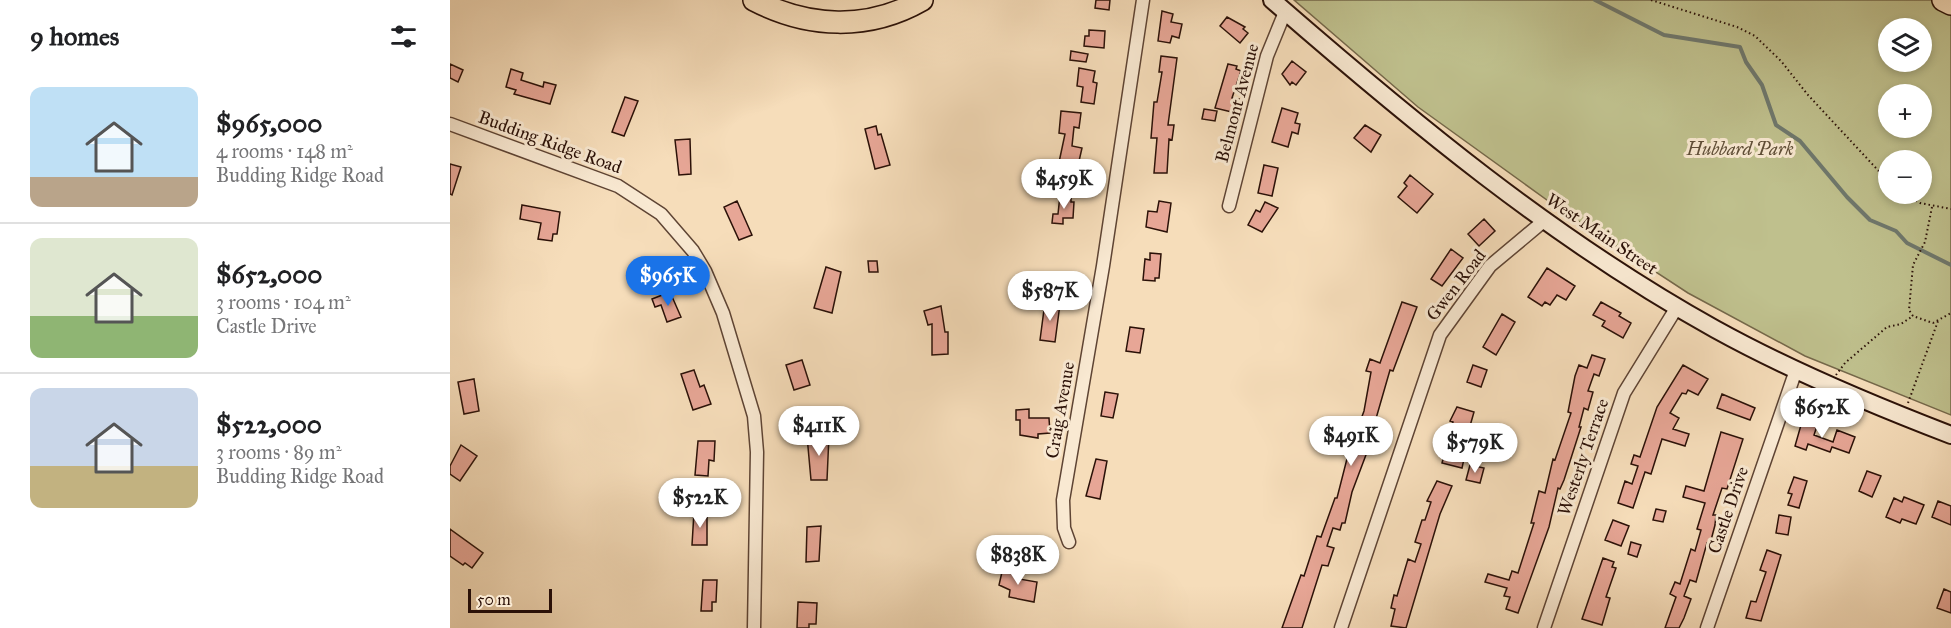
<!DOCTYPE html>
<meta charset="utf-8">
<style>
:root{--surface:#fff;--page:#f2f2f2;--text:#202124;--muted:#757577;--line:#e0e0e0;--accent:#1a73e8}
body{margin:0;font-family:"IM FELL Great Primer",serif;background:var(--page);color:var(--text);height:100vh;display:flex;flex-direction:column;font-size:22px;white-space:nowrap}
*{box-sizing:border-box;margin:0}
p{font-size:20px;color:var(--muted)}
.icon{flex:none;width:33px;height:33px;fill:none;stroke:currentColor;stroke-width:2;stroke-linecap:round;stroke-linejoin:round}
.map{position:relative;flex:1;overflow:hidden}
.side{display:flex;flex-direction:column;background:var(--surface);width:450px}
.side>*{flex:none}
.tools{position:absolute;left:1428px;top:18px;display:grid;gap:12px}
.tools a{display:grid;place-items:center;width:54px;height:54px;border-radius:50%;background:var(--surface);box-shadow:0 3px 9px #0003;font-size:30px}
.scale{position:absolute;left:18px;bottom:15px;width:84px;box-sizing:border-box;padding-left:6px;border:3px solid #2b1108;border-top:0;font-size:16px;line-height:21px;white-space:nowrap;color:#2b1108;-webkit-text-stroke:4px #f9e9d2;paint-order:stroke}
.price{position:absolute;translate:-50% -51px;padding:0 14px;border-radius:21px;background:#fff;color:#222;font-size:20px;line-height:39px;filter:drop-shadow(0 2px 3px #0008)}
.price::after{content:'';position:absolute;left:50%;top:36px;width:18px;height:14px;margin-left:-9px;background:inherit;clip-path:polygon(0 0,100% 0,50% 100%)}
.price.active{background:var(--accent);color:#fff}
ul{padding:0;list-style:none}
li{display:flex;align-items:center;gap:18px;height:150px;padding:0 30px}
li+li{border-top:2px solid var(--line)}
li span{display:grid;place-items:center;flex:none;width:168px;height:120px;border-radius:12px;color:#555}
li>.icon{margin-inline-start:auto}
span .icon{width:72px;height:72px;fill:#fffc;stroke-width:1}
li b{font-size:26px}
h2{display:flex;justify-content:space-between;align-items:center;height:72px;padding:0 30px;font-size:26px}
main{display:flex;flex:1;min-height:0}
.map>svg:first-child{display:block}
.green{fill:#bfc08d;stroke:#75684a;stroke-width:1.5;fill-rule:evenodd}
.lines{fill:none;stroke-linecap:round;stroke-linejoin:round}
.stream{stroke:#6f786d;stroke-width:4}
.building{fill:#e7a696;stroke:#2b1108;stroke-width:1.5}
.minor-casing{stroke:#5e4434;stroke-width:15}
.secondary-casing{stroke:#2b1108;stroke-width:20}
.motorway-casing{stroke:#2b1108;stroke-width:24}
.path{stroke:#2b1108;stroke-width:2;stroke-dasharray:1.5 3;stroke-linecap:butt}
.minor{stroke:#f9e9d2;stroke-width:12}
.secondary{stroke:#f9e9d2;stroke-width:16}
.motorway{stroke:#f6ddba;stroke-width:21}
.labels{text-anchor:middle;stroke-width:6;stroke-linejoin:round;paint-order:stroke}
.street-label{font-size:18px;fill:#2b1108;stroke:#f9e9d2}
.park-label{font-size:18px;font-style:italic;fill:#5f4e37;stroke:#f9e9d2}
</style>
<main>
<section class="side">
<h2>9 homes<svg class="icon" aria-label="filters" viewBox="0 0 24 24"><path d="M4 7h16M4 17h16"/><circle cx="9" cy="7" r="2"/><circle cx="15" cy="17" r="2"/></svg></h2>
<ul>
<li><span style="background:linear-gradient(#bfe0f5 75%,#b9a48a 0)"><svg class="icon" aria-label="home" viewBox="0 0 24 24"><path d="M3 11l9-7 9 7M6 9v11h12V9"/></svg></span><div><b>$965,000</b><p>4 rooms · 148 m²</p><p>Budding Ridge Road</p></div></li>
<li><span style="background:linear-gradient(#dfe7d0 65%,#8fb573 0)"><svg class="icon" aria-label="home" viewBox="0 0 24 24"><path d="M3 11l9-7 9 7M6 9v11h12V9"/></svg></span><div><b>$652,000</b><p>3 rooms · 104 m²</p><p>Castle Drive</p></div></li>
<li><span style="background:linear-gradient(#c9d6e8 65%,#c2b280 0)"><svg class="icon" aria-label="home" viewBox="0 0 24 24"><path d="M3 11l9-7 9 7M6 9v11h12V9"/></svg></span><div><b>$522,000</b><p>3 rooms · 89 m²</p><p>Budding Ridge Road</p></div></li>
</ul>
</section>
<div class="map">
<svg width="1501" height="628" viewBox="0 0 1501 628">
<rect width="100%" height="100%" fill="#f6ddba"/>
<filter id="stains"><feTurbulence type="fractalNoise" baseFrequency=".00333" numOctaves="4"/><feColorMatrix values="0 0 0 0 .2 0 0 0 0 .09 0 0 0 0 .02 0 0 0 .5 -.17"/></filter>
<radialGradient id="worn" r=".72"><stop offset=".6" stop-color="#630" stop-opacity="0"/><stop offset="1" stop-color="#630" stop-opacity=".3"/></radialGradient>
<path class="green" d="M844 0H1501V415L1355 356 1238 293 1108 208 968 107ZM1438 28H1472V62H1438ZM1438 94H1472V128H1438ZM1438 160H1472V194H1438Z"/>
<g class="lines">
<path class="stream" d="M1145 0 1214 35 1290 47 1296 62 1312 85 1326 125 1350 141 1397 197 1420 220 1446 231 1457 243 1501 265"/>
</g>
<path class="building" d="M646 0H660L659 10 645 8Z
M712 11 723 14 721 22 732 24 729 38 722 36 720 43 708 41Z
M777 17 795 27 793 29 798 33 790 43 770 26Z
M639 30 655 31 654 48 634 46 635 36H639Z
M621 51 638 54 636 62 620 60Z
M711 56 727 58 718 125H724L722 140 719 139 717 173H704L707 138H701L704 102H707L712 72H709Z
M842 61 856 72 846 85 842 82 840 85 832 74Z
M0 64 13 70 8 82 0 78Z
M778 64 787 66 786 69 791 71 782 98 789 99 786 113 765 108Z
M629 68 645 71 643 82 647 83 644 104 631 102 633 87 627 86Z
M61 69 73 73 71 80 93 87 94 82 106 85 100 104 64 94 66 90 56 87Z
M175 97 188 101 174 136 162 132Z
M832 108 848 113 845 123 850 124 848 134 842 132 838 147 822 142Z
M754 109 767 111 765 121 752 119Z
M611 111 631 113 629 128 624 127 622 146 632 148 627 170 608 167 615 134 609 133Z
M915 125 931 135 921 152 904 138Z
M426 126 428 135 431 134 440 165 425 169 415 129Z
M240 139 241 174 229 175 225 140Z
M0 164 11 167 2 195 0 194Z
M814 165 828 168 822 196 808 193Z
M960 175 983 194 967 213 948 197 957 186 954 183Z
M610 195 621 196V202H624L623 218H613V224L602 223 603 214H608Z
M287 201 302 235 289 240 274 207Z
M709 201 721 203 717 232 696 227 698 211 707 212Z
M815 202 828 208 812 232 798 225 806 210 810 212Z
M72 205 110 212 107 234H103L102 241 88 239 91 223 70 219Z
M1034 219 1045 231 1029 246 1018 234Z
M1001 249 1013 258 992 286 981 279Z
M700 253 711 254 709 278H705V281L693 280 695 259 700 260Z
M418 261H427L428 272H419Z
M376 267 391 272 382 313 364 308Z
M1097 268 1125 286 1116 300 1107 295 1100 305 1095 302 1092 306 1078 297Z
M220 292 231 317 217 322 211 305 205 307 202 299Z
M595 302 610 304 605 342 590 340Z
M952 302 967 307 943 371 940 370 925 422 928 423 902 492 895 523H892L890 530 883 528 877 546 884 548 878 566 872 565 852 628H832L851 575 854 576 867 536 871 537 885 498H887L900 447 893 445 897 436 904 438 914 411 921 372 916 371 920 359 930 363Z
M1151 302 1171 313 1169 316 1181 323 1173 338 1152 326 1155 321 1143 315Z
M491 306 495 332H498V354L482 355V324L478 325 474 311Z
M1052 314 1065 322 1046 355 1033 347Z
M680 327 694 329 690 353 676 351Z
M1142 355 1155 359 1149 376 1144 374 1138 391 1143 392 1138 410 1134 408 1129 427H1131L1114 480 1110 489 1108 488 1099 527 1068 613 1056 609 1060 597 1054 596 1057 588 1035 582 1038 574 1059 580 1062 571 1068 573 1084 523H1081L1089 491 1095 493 1103 459 1105 460 1121 413 1118 412 1125 376 1129 365 1137 368Z
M352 360 360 385 344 390 336 365Z
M1023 365 1037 370 1031 387 1017 382Z
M1233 365 1258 379 1248 395 1238 390 1236 394 1232 393 1220 413 1229 418 1223 429 1239 434 1235 446 1212 439 1201 474 1195 472 1183 508 1168 503 1175 481 1182 484 1188 466 1181 464 1184 455 1190 457 1207 407Z
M244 370 250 387 254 385 261 404 243 410 231 374Z
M24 379 29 411 14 414 8 382Z
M655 392 668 394 663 418 651 416Z
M1272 394 1305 408 1300 420 1267 408Z
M1007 407 1024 412 1020 426 1034 430 1032 441 1016 437 1011 458 1014 459 1012 468 992 463 1003 422 1000 421Z
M579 409V418H599L600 433 588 434V438L570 435V420H566V410Z
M1353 418 1368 423 1364 435 1383 442 1387 430 1405 437 1399 453 1382 447 1380 452 1358 444 1356 450 1345 446Z
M1271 432 1293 439 1277 489 1272 488 1263 515H1266L1265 525 1260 544 1257 543 1246 582 1240 580 1234 596 1241 599 1234 618 1229 628H1215L1226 597 1220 594 1225 582 1230 584 1241 549 1245 551 1251 530 1247 529 1255 503 1233 497 1236 486 1254 491Z
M379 435 377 480H361L357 436Z
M248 441H265L264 461 259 460 258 476 245 475Z
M11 445 27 456 10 481 0 474V466Z
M646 459 657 461 650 499 636 496Z
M1020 465 1034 468 1030 483 1016 480Z
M1417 471 1431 476 1422 497 1409 491Z
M1344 477 1357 481 1349 508 1338 505 1342 494 1338 493Z
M987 481 1002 486 990 514 956 628 941 626 945 609 941 608 944 595 947 596 958 559 965 562 971 544 965 542 972 520H975L981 502 977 501Z
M1454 497 1474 505 1466 524 1452 519 1450 523 1436 517 1444 498 1452 502Z
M1488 501 1501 506V525L1482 517Z
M1206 509 1216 511 1213 522 1203 520Z
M244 512H257V545H242Z
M1329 515 1341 517 1338 535 1326 533Z
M1163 520 1179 526 1171 546 1155 540Z
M371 526 369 561 356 562 357 527Z
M0 529 33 553 22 568 15 563 13 565 0 556Z
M1181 542 1191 545 1187 557 1178 554Z
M1317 550 1331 555 1311 621 1296 618 1301 601 1306 602 1316 572 1310 570Z
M1153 558 1164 562 1162 567 1166 568 1156 597 1160 598 1152 625 1132 619Z
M558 570 570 572 569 579 587 582 584 602 559 597 560 590 549 585 552 572 557 573Z
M253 580H267L266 602H262V611H251Z
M1494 589 1501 592V613L1487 608Z
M348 602 367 603 366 624H359V628H347Z"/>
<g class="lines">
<defs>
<path id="minor" d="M0 124 168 186 211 214 243 251 255 271 273 313 304 416 307 452 304 628
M779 206 817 56 835 12
M619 542 614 528 613 500 653 266 693 0
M891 628 990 335 1040 266 1095 220
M1094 628 1174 393 1227 307
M1257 628 1346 370"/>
<path id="secondary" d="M822 0C961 121 1103 239 1265 329 1341 371 1420 404 1501 435"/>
<path id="motorway" d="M304 0C358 28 418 31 472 0
M1493 0 1501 4"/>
</defs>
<use href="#minor" class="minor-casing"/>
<use href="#secondary" class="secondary-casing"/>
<use href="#motorway" class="motorway-casing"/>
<path class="path" d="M1201 0 1287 27 1305 36 1331 61 1358 95 1438 181
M1454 194 1470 203 1501 209
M1482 207 1475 242 1463 265 1459 310 1463 316 1483 323 1501 313
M1386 375 1395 363 1437 327 1451 324 1463 316
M1458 403 1488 321"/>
<use href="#minor" class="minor"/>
<use href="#secondary" class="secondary"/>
<use href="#motorway" class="motorway"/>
</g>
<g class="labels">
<g class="street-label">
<text transform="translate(787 103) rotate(-75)" y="6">Belmont Avenue</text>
<text transform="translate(100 142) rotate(20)" y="6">Budding Ridge Road</text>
<text transform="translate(1152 234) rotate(34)" y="6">West Main Street</text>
<text transform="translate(1006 285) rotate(-52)" y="6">Gwen Road</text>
<text transform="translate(610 410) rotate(-80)" y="6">Craig Avenue</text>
<text transform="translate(1133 457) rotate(-71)" y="6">Westerly Terrace</text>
<text transform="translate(1278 510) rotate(-71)" y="6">Castle Drive</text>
</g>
<g class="park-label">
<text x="1290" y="155">Hubbard Park</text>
</g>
</g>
<rect width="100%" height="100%" filter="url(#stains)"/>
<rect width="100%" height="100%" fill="url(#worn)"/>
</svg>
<div class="tools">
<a><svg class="icon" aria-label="layers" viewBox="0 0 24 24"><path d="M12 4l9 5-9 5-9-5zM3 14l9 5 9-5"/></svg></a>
<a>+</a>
<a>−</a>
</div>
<div class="scale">50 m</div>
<b class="price" style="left:614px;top:210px">$459K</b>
<b class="price active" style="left:218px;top:307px">$965K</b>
<b class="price" style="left:600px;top:322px">$587K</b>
<b class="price" style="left:1372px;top:439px">$652K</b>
<b class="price" style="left:369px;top:457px">$411K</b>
<b class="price" style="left:901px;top:467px">$491K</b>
<b class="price" style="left:1025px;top:474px">$579K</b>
<b class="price" style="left:250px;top:529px">$522K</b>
<b class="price" style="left:568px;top:586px">$838K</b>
</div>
</main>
